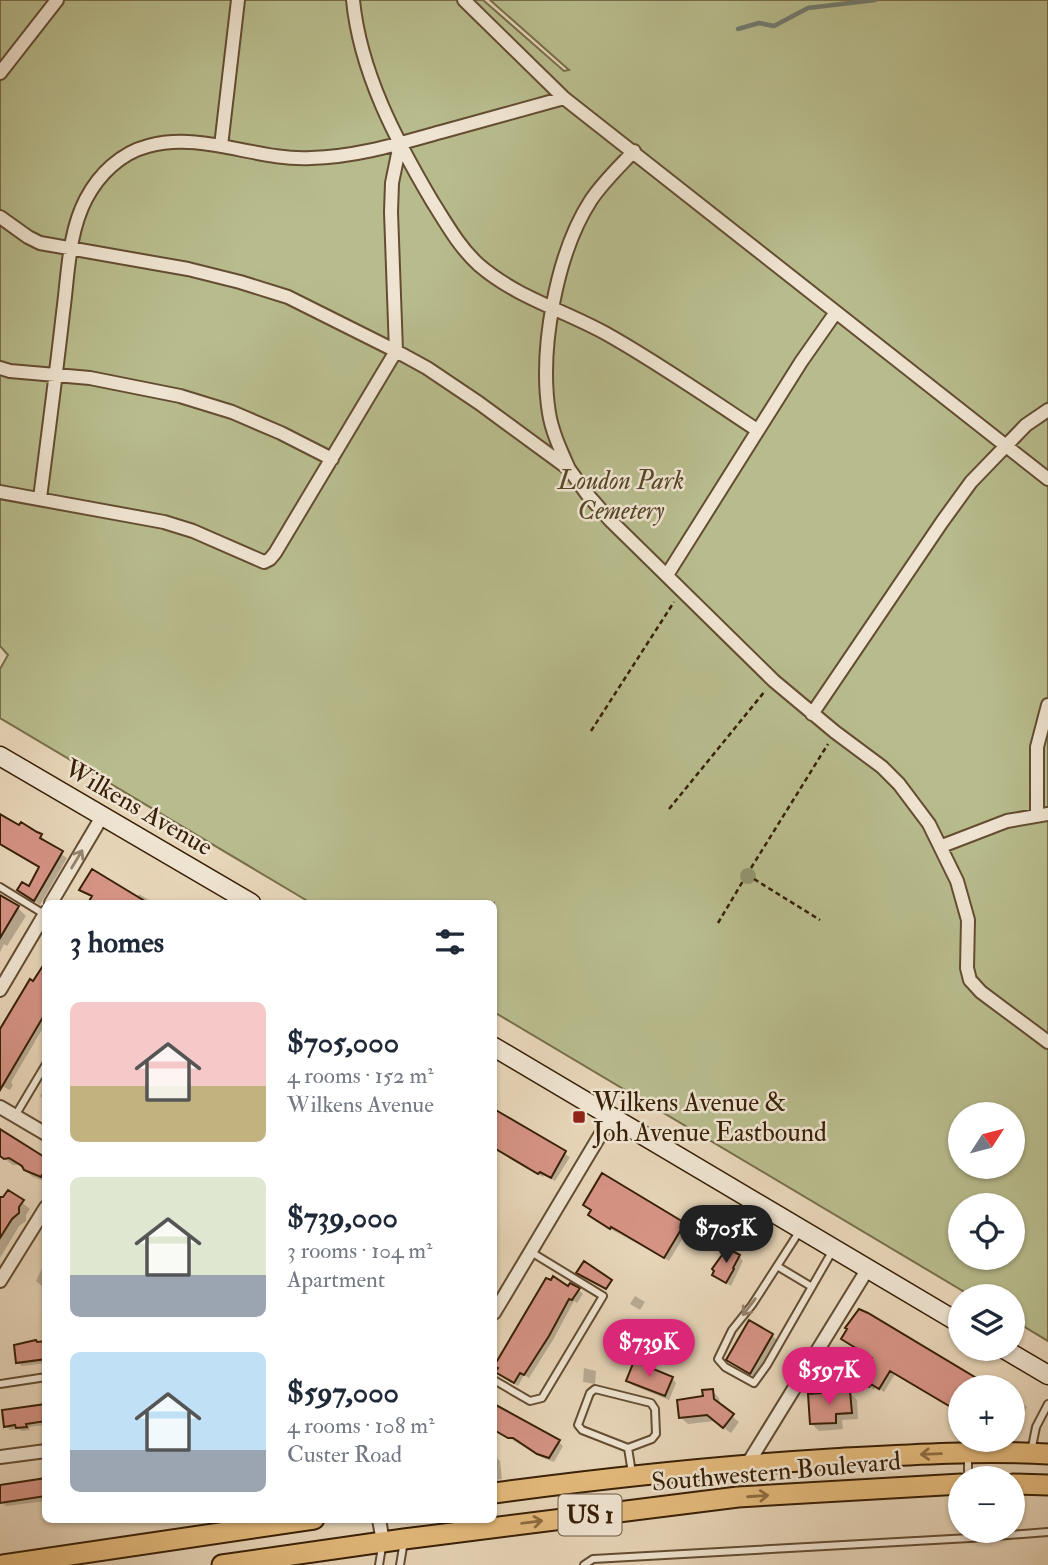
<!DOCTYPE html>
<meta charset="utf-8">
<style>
:root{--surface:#fff;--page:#f6f6f7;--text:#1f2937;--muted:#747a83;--accent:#db2777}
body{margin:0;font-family:"IM FELL Double Pica",serif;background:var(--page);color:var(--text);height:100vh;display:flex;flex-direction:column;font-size:26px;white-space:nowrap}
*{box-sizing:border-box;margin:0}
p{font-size:23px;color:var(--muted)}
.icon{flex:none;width:38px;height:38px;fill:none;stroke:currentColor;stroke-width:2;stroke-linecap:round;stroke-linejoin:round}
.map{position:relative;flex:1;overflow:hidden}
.sheet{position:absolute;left:42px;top:900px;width:455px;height:623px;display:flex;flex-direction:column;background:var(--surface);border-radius:10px;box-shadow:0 2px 5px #0004}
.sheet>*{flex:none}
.needle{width:46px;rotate:54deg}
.controls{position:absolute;left:948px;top:1102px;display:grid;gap:14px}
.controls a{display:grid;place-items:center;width:77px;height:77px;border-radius:50%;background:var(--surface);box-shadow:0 2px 5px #0004;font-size:35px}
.price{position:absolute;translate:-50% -60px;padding:0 16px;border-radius:24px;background:var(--accent);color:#fff;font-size:23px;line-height:46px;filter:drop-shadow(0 2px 4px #0008)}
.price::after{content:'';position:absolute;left:50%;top:42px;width:21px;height:16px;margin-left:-10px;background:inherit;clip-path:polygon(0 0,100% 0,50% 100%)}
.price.selected{background:#222;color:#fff}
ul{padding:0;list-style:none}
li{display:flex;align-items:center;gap:21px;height:175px;padding:0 28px}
li span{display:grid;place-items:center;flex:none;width:196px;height:140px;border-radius:10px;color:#555}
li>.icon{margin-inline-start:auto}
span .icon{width:84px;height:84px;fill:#fffc;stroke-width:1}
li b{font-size:30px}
h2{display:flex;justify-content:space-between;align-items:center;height:84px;padding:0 28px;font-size:30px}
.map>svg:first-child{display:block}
.green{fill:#b8bc8d;stroke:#786e4a;stroke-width:2;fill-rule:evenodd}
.shadow{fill:#0003}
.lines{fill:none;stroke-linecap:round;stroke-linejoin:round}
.stream{stroke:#727b70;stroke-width:4.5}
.building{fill:#d59384;stroke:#382006;stroke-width:2}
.service-casing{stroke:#644d32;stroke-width:10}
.minor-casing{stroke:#644d32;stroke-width:16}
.secondary-casing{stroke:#382006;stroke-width:21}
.primary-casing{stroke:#382006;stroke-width:23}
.path{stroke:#382006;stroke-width:2.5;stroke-dasharray:5 3.5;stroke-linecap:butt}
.service{stroke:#efe4d1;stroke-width:6}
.minor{stroke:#efe4d1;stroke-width:12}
.secondary{stroke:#efe4d1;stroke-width:18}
.primary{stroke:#e4ba7c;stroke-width:19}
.oneway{stroke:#94826c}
.oneway2{stroke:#8e6d41}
.poi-dot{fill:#8f2418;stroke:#efe4d1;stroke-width:2.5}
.labels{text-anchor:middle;stroke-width:5;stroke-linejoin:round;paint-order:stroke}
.shield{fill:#efe4d1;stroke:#6f5b43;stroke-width:2}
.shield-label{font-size:24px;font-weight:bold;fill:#382006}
.park-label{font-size:26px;font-style:italic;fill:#584728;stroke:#efe4d1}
.street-label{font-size:26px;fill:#382006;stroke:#efe4d1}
.poi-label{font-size:26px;fill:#382006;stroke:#efe4d1;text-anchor:start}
</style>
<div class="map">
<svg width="1048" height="1565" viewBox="0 0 1048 1565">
<rect width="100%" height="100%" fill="#e7d5b8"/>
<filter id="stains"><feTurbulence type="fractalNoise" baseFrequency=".00286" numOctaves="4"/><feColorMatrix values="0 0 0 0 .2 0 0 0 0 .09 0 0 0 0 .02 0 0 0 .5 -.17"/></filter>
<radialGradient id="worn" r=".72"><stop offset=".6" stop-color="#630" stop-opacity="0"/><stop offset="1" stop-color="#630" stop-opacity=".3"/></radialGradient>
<path class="green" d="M0 0H483L564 71 569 70 490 0H1048V1341L1013 1320V1297H973L494 1012V903H311L0 718V669L8 655 0 646ZM961 1115H1013V1167H961ZM961 1206H1013V1258H961Z"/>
<path class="shadow" d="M0 816 41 836 46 841 45 843 67 858 40 905 19 890 29 888 41 868 0 844Z
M740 876a8 8 0 1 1 16 0a8 8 0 1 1-16 0Z
M81 890 137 898 139 894 154 903H94L93 898Z
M0 897 18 908 26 916 7 946 4 944 0 952Z
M46 964V1023L11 1082 13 1085 10 1090 0 1085V1043Z
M46 1087V1102L40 1096Z
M494 1111 570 1157 555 1181 544 1175 543 1177 494 1148Z
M0 1133 46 1160V1182L33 1177 18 1165H13L0 1155Z
M8 1192 30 1209 26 1215V1221L19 1226 0 1258V1205Z
M585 1205 684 1224 689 1228 669 1261 594 1220 590 1215 592 1211Z
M739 1256 743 1261 731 1286 719 1279Z
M44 1264H46V1289L36 1281Z
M551 1283 579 1290 583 1294 577 1303 574 1301 553 1340 529 1378 524 1375 518 1386 502 1376Z
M635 1296 645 1302 640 1310 630 1304Z
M750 1322 772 1335 779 1342 758 1380 728 1359Z
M669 1329 689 1342 684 1350 664 1336Z
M46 1342V1363L22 1366 18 1362Z
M848 1343 961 1388V1413L895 1374 884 1392 876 1387 874 1390 860 1380 873 1359Z
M584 1368 596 1371 595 1384 583 1382Z
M672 1378 676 1383 669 1400 632 1385 628 1380Z
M712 1391 719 1398 720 1406 739 1422 731 1433 715 1421 688 1424 681 1418Z
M850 1393 857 1400 858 1419 842 1420 843 1429 819 1431 811 1423Z
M1013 1397 1027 1407 1013 1428Z
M494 1403 559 1442 563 1446 554 1462 543 1458 494 1429Z
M46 1405V1425L29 1427 30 1430 22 1431 19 1429 10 1430 6 1426Z
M494 1455 500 1461 502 1479 494 1480Z
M46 1481V1501L6 1506 2 1502 0 1486Z"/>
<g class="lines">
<path class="stream" d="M738 29 759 23 774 26 808 8 875 0"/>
</g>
<path class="building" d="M0 814 19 825 21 822 37 832 42 834 40 838 63 851 34 901 17 890 22 882 29 886 39 867 0 844Z
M92 869 125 889 148 903H88L92 896 79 890Z
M0 895 19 906 0 938Z
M46 961V1012L0 1090V1029L30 979 33 981Z
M494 1109 566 1151 551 1178 540 1172 538 1174 494 1148Z
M0 1129 46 1158V1169L41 1177 24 1170 22 1166 9 1158 4 1159 0 1156Z
M602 1173 685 1223 664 1258 620 1232 611 1227 610 1229 588 1215 591 1210 583 1205Z
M8 1190 24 1200 19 1207V1213L12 1219 0 1238V1197H3Z
M727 1248 740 1255 733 1268 734 1269 726 1283 712 1275 714 1271 712 1269Z
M584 1261 612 1280 606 1289 576 1273Z
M553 1276 568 1286 570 1283 580 1288 572 1300 569 1299 549 1336 524 1375 520 1373 514 1383 495 1372 498 1368 494 1366 546 1278 551 1280Z
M859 1309 868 1313 993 1388H961V1413L890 1371 879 1389 871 1384 869 1387 858 1380 872 1358 841 1339 847 1329 845 1328Z
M749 1320 773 1334 750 1374 726 1360Z
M668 1326 685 1336 679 1347 662 1337Z
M36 1340 37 1342 46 1341V1359L16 1363 14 1345Z
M634 1361 673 1377 665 1396 626 1381Z
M713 1389 714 1399 734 1414 723 1428 707 1415 679 1418 677 1400 703 1396 702 1390Z
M850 1391 852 1413 836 1414V1423L810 1424 808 1394Z
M46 1404V1421L26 1424 27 1427 16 1428 15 1425 4 1427 2 1410Z
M494 1404 560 1440 549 1458 537 1454 513 1438H508L494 1430Z
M46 1478V1496L0 1503V1485Z"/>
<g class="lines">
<defs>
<path id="service" d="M0 887 44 914
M15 1116 46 1064
M799 1232 752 1305 732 1330 718 1359 725 1367 754 1383 767 1365 833 1250
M777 1266 812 1287
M494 1380 530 1401 542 1398 603 1296 531 1252
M0 1384 46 1377
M628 1448 582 1430 578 1425 590 1393 595 1389 651 1403 655 1409 656 1434 652 1439 628 1448 632 1473
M1031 1452 1036 1427 1048 1404
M968 1455V1479
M970 1538 1048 1532
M379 1565 382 1547
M400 1565 404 1541
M584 1565 593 1559 970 1538V1531"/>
<path id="minor" d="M353 0C360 72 396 140 432 201 446 223 459 247 479 265 516 297 563 310 605 333 657 362 707 397 757 430
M464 0 564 98 1048 479
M0 73 57 0
M221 146 238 0
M0 217 28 237 40 243 188 269 240 282 288 297 396 351 391 212 392 183 400 144
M0 368 10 371 90 378 180 396 232 412 281 433 332 459
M569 469C561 451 552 432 549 413 539 350 556 254 591 200 603 182 619 167 634 151
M0 492 164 522 193 531 264 562 270 559 275 553 396 351 427 368 479 403 569 469 587 494 610 520 774 681 835 732 882 767 899 784 929 824 957 881 968 920 967 968 970 980 981 992 1048 1042
M40 498C48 436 56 375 63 313 68 277 68 233 86 199 99 174 121 153 148 146 202 131 257 161 311 158 356 157 398 144 441 132 482 121 523 109 564 98
M667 575 801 362 836 312
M812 714 942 522 971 482 1026 425 1048 410
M1037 815V747L1048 705
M942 846 1007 821 1048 814
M51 903 103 815
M0 990 46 912
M0 1107 46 1134
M0 1281 46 1207
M494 1313 611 1117
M0 1457 46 1451
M747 1465 867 1270
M379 1519 383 1542"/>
<path id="secondary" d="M0 756 251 903
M494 1047 961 1324
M1004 1349 1048 1375"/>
<path id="primary" d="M1013 1484 1048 1485
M494 1493C606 1478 718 1466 831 1459 903 1455 976 1450 1048 1454
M3 1565 314 1519
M222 1565 404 1539 738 1497 961 1484"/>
</defs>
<use href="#service" class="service-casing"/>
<use href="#minor" class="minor-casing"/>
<use href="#secondary" class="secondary-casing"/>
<use href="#primary" class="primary-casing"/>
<path class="path" d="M591 731 674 602
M669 809 765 691
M751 868 828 744
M754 879 820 920
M718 923 743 881"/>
<use href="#service" class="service"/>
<use href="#minor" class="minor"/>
<use href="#secondary" class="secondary"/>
<use href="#primary" class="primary"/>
</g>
<defs><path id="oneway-shaft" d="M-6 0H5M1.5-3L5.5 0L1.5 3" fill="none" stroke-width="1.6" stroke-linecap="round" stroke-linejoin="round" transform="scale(1.75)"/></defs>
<g class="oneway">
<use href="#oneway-shaft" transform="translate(77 859) rotate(-59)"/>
<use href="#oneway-shaft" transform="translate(749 1307) rotate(127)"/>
</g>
<g class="oneway2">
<use href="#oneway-shaft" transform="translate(931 1454) rotate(178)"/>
<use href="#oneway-shaft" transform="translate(758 1496) rotate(-4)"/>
<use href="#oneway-shaft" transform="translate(532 1522) rotate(-7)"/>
</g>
<rect class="poi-dot" x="572" y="1110" width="14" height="14" rx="3.5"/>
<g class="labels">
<rect class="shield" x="558.5" y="1494.5" width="63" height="41" rx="5"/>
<g class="shield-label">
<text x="590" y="1523">US 1</text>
</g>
<g class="park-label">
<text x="621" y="489">Loudon Park<tspan x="621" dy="30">Cemetery</tspan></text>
</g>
<g class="street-label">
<text transform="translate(139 807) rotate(30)" y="9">Wilkens Avenue</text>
<text transform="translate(776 1471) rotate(-5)" y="9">Southwestern Boulevard</text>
</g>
<g class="poi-label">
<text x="593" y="1111">Wilkens Avenue &amp;<tspan x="593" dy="30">Joh Avenue Eastbound</tspan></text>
</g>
</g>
<rect width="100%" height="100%" filter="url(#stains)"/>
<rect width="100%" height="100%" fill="url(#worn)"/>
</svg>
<div class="controls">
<a><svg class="needle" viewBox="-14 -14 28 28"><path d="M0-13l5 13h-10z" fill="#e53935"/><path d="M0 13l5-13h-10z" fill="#747a83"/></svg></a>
<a><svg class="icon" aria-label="locate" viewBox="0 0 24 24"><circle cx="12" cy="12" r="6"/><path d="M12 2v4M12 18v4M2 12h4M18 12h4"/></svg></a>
<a><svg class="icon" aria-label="layers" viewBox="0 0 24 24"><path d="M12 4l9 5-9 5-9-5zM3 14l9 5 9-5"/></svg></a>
<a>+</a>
<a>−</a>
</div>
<b class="price selected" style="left:726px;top:1265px">$705K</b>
<b class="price" style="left:649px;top:1379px">$739K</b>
<b class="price" style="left:829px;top:1407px">$597K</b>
<section class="sheet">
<h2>3 homes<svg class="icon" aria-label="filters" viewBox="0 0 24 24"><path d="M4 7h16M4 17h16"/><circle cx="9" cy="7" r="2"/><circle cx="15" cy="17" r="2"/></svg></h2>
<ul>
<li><span style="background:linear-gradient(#f6c9c9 60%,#c2b280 0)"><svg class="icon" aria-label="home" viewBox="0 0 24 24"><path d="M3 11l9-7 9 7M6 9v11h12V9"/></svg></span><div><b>$705,000</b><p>4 rooms · 152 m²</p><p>Wilkens Avenue</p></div></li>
<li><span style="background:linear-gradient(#dfe7d0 70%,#9aa5b1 0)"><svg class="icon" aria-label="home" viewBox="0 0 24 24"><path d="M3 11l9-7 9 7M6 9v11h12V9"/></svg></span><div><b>$739,000</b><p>3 rooms · 104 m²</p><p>Apartment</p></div></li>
<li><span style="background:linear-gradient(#bfe0f5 70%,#9aa5b1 0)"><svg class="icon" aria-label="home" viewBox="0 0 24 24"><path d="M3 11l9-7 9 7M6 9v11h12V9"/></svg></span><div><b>$597,000</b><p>4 rooms · 108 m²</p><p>Custer Road</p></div></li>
</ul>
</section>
</div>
